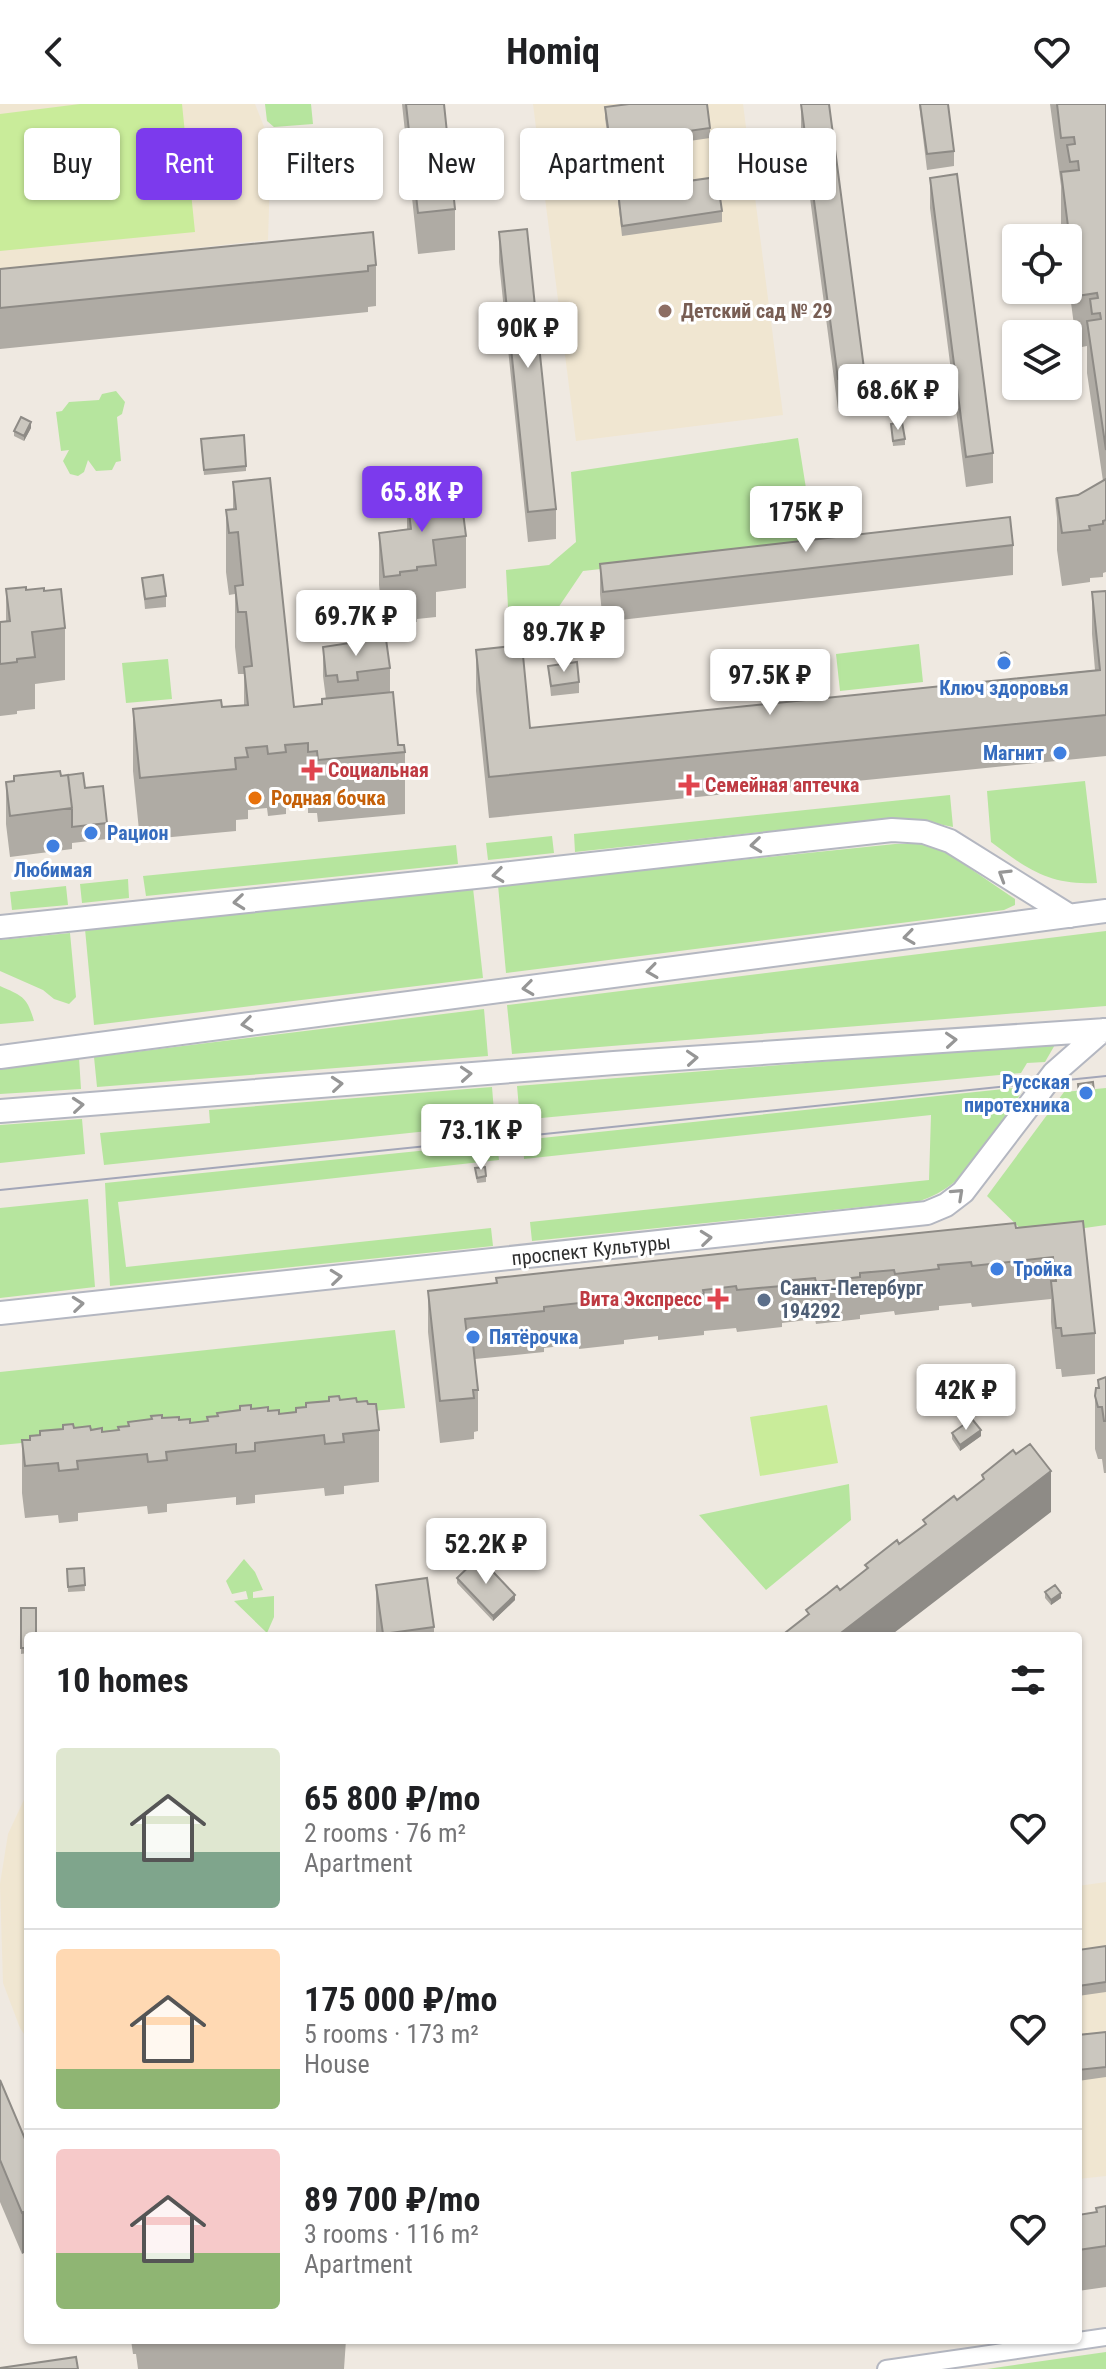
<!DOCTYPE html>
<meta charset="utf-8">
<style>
:root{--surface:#fff;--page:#f6f6f6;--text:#202124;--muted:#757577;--line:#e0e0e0;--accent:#7c3aed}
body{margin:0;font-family:"Roboto Condensed",sans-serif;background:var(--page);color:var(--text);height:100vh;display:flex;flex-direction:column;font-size:30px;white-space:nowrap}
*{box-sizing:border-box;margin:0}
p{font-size:26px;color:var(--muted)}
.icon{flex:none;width:44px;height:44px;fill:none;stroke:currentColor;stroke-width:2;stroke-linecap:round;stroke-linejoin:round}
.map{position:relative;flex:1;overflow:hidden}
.drawer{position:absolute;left:24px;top:1528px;width:1058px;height:712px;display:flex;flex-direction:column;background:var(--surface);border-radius:8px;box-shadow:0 2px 6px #0004}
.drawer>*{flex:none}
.banner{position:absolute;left:24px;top:24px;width:1058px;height:72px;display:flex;gap:16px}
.controls{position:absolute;left:1002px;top:120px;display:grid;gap:16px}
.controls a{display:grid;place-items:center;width:80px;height:80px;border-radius:8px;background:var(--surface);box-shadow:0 2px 6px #0004;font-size:40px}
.price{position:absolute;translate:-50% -68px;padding:0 18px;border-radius:8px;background:#fff;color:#222;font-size:26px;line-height:52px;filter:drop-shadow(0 2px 4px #0008)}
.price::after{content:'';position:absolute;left:50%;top:48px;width:24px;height:18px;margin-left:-12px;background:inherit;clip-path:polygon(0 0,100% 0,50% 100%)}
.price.active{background:var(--accent);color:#fff}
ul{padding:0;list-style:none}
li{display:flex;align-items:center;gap:24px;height:200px;padding:0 32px}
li+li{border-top:2px solid var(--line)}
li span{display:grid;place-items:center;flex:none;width:224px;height:160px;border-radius:8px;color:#555}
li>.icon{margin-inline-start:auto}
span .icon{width:96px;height:96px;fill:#fffc;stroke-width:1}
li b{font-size:34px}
h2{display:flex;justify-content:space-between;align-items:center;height:96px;padding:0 32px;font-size:34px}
.chip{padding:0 28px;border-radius:8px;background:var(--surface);box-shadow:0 2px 6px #0004;font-size:28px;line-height:72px}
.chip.active{background:var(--accent);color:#fff}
header{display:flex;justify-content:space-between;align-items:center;height:104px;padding:0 32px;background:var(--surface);font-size:36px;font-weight:700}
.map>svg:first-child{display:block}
.education{fill:#f0e6d1}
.green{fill:#b6e59e}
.pitch{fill:#c9ec9a}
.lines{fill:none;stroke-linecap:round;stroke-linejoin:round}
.street-casing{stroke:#b4b7c1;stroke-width:20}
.secondary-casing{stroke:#b4b7c1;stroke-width:26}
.street{stroke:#fff;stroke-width:16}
.secondary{stroke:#fff;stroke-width:22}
.tram{stroke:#a3a6b8;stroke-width:2}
.wall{fill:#afaba4}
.shaded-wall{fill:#8e8b86}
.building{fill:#cbc7bf;stroke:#8e8b86;stroke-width:2}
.oneway{stroke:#969696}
.education-dot{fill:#8d6e63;stroke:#fff;stroke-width:3}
.shop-dot{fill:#3f7fe0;stroke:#fff;stroke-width:3}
.health-dot{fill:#e0444e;stroke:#fff;stroke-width:3}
.food-dot{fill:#e8710a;stroke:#fff;stroke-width:3}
.service-dot{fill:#5c6f8a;stroke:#fff;stroke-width:3}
.labels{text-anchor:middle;stroke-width:6;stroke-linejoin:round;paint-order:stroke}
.education-label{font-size:20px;font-weight:bold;fill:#785e54;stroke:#fff;text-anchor:start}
.shop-label{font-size:20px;font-weight:bold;fill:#366cbe;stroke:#fff;text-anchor:start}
.health-label{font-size:20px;font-weight:bold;fill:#be3a42;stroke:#fff;text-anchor:start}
.food-label{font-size:20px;font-weight:bold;fill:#c56008;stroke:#fff;text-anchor:start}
.street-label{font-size:20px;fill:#2e2e2e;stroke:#fff}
.service-label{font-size:20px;font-weight:bold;fill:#4e5e75;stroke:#fff;text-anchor:start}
</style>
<header><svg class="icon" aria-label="back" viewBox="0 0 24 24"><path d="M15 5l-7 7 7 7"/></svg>Homiq<svg class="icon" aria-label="heart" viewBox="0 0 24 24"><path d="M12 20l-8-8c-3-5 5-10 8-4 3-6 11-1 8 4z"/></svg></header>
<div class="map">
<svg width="1106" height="2265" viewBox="0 0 1106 2265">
<rect width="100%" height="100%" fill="#efe9e1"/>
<path class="education" d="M0 0H255L271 40 268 136 0 166Z
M533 0H743L783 311 576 337Z
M28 1687V1936L20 1924 3 1879 0 1780 8 1730Z
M1106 1778V2072L1078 2075V1782Z"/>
<path class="green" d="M265 0H311L313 20 274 23 267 17Z
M116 287 125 298 122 310 117 313 121 357 116 358 112 366 96 367 88 356 84 368 78 372 70 370 63 357 69 346 61 347 56 308 62 307 69 298 99 296 102 290Z
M798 334 815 441 583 467 535 538 509 522 506 466 549 461 576 438 571 368Z
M919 540 923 578 840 587 836 550Z
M168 555 172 595 126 599 122 559Z
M1085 677 1097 779C1050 782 1027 765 991 738L987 687Z
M950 691 953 723 924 717 893 714 575 748 574 730Z
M552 732 554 749 488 756 486 739Z
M895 740H922L946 748 1009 791 1015 795V801L1004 806 506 869 498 781Z
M456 741 458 760 146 792 143 772Z
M128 775 129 794 82 799 80 780Z
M66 782 68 801 12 806 10 788Z
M473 784 483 874 94 921 85 825Z
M1106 827V902L512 950 507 901Z
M70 829 76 893 69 900 54 895 43 886 0 867V836Z
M0 882C22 892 27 892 34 917L0 920Z
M484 905 488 952 97 983 94 953Z
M1056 939 1045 958 1027 959 1021 969 520 1016 517 982Z
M79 954 81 985 0 990V964Z
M492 983 495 1020 104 1061 100 1029 210 1019 209 1006Z
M1022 983 1021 989C993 1032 972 1079 920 1097L532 1137 530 1118 929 1076 931 1011 524 1055 523 1036Z
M1106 984V1121L1028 1132 987 1092 1064 988Z
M82 1015 85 1050 0 1059V1021Z
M497 1039 499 1056 118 1098 126 1163 491 1124 493 1142 110 1182 105 1079Z
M88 1095 95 1183 0 1194V1104Z
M395 1226 405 1304 0 1341V1268Z
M849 1380 851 1416 766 1486 699 1411Z
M244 1455 255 1468 263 1486 253 1488V1494L274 1492V1513L267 1529 234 1497 248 1495 246 1487 232 1490 226 1477Z
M1106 2248V2265H987Z"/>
<path class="pitch" d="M80 0H182L195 128 0 147V10Z
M827 1301 838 1359 760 1372 750 1313Z"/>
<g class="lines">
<defs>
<path id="street" d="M886 2265 1106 2233"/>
<path id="secondary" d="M0 823 485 772 892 726 924 728 950 737 1070 812
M0 953 1106 807
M0 1007 614 959 1106 926
M0 1209 927 1109 946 1101 963 1088 1054 969 1103 926"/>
</defs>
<use href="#street" class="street-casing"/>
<use href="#secondary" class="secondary-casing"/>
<use href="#street" class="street"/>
<use href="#secondary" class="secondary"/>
<path class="tram" d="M0 1086 1106 972"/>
</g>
<path class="wall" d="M402 0H444L455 105V146L418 150Z
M801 0 865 272V302L838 305 801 26Z
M919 0H948L954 47V62L927 66Z
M1050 0H1106V468L1103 469V473L1090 474V478L1062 482 1057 446V414L1055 394 1078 391 1103 377 1087 269V242L1077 244 1068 176V134H1063L1061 120V82Z
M605 3 710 24V34L662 41 667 80 722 107V118L622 132 618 97V87L648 83 642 44 610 49 605 14Z
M930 74 993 349V379L966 383 930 104Z
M499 128 556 405V435L528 438 499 158Z
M376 161V202L368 203V208L0 245V165Z
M891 320 905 335V341L893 342Z
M31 324 24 337 14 332V327Z
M201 340 246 362V367L204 371Z
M233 378 294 603 322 600 326 595 323 572V543L366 537 390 564V588L398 641 405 648V710L318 718 317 709H308V700L286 703V710L268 712 267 704 248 706V715L236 716V727L140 736 133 667V605L222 603 244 601V570H238L235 543V490L229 491 226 468V406H233Z
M407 393 445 395 466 432V484L436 488V513L417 515V518L400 520V524L384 525 379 481V429L407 425Z
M1013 441V471L603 518 600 490V460Z
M142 474 166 492V503L145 505Z
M6 485 44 487 65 524V576L35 580V605L17 607V610L0 612V518H6Z
M1106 487V652L489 714 476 587V546L530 624 1095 566 1092 530V488Z
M999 557H1009L1007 565H1002L999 562Z
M548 562 579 578V589L551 592Z
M61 672 85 684 107 719V735L72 739V745L10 753 6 720V678Z
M1078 980 1094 988V993L1079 996Z
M475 1064 486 1072V1078L477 1079Z
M1083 1117 1095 1229V1270L1062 1273 1061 1265H1056L1051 1218V1195L972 1203 971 1199 939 1202V1206L895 1211 894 1207 860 1211V1215L816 1220 815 1215 782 1219V1223L737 1228 736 1224 704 1227V1231L658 1236V1232L624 1236V1240L579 1245V1240L544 1244V1248L475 1255 478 1286V1327L474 1328V1335L440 1339 428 1228V1187L496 1179V1174Z
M1106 1273V1369H1104L1102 1355H1098L1095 1345V1292L1098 1284V1276Z
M340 1296 368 1300 379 1326V1378L344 1382V1390L325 1392 324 1384 255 1391V1399L236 1401V1393L167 1400V1408L148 1410 147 1402 78 1409V1417L59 1419 58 1411 25 1414 22 1389V1336H30L40 1331 74 1324 102 1328 118 1326 128 1322 162 1314 190 1319 207 1317 217 1312 251 1305 279 1310 296 1308 306 1303Z
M952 1329 981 1332 960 1347 952 1335Z
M452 1419 473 1437V1442L455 1445Z
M84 1464 85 1487 68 1488 67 1465Z
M457 1474 515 1496 493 1517 457 1479Z
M376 1481 434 1523V1532H376Z
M1045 1488 1061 1494 1051 1501 1045 1494Z
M21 1504 28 1532V1549L21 1550Z
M1106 1842V1888L1078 1892V1846Z
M1106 1928V1973L1078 1977V1931Z
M0 1976 28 2042 22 2150 0 2098Z
M1106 2102V2183L1078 2187V2146L1096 2109Z
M131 2236H346L344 2265H138L136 2250H133Z"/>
<path class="shaded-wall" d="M31 318V324L24 337V332Z
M981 1326V1332L960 1347V1341Z
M1051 1367V1408L890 1532H837Z
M1061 1489V1494L1051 1501V1496Z
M515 1491V1496L493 1517V1512Z
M28 2106V2147L22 2150V2109Z"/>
<path class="building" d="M406 0H444L455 105 418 109Z
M629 0H707L710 24 660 31 667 80 717 73 722 107 622 122 618 87 649 83 642 34 610 38 605 3Z
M801 0H829L865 272 838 275Z
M920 0H948L954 47 927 50Z
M1057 0H1106V346L1087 217 1101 215 1100 209 1092 210 1090 195 1098 194 1097 189 1077 192 1061 68 1079 66 1078 57 1070 58 1067 41 1075 40 1074 33 1061 34Z
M957 70 993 349 966 353 930 74Z
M527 125 556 405 528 408 499 128Z
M373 128 376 161 368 162V167L0 204V165Z
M21 313 31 318 24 332 14 327Z
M902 318 905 335 893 337 891 320Z
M244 331 246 362 204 366 201 335Z
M270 374 294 603 322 600V595L393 588 398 641H404L405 648 318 656 317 647 308 648V639L285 641 286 648 268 650 267 642 246 644 248 653 235 654 236 665 140 674 133 605 221 596 222 603 248 601 244 563 252 562 246 508H238L235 482 243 481 238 428 229 429 226 406 236 405 233 378Z
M1106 375V416L1103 417V420L1089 422 1090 426 1062 429 1057 394 1078 391Z
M426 390 427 394 444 392 445 395 461 393 466 432 433 436 436 461 417 463V466L400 468V471L384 473 379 429 411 425 407 393Z
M1010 413 1013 441 603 488 600 460Z
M163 471 166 492 145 495 142 474Z
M26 483V486L44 484V487L61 485 65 524 32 528 35 553 17 555V558L0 560V518L10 517 6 485Z
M1106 487V611L489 673 476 546 522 541 530 624 1100 566 1092 488Z
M366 532V537L386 535 390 564 357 568 358 576 338 578 337 571 326 572 323 543 350 539 349 534Z
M1005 548 1009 551 1007 559 1002 560 999 557 1001 549Z
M577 558 579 578 551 582 548 562Z
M60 667 61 672 68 671 72 704 10 712 6 678 14 677V672Z
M83 669 85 684 103 682 107 719 72 723V704L68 671Z
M1093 978 1094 988 1079 990 1078 980Z
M485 1063 486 1072 477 1074 475 1064Z
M1083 1117 1095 1229 1062 1232 1061 1224H1056L1051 1177H1056L1053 1153 972 1162 971 1158 938 1161 939 1165 895 1170 894 1166 860 1169V1173L816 1178 815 1174 782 1177V1182L737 1186 736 1182 703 1186 704 1190 658 1195V1191L623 1194 624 1198 579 1203V1199L544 1203V1207L465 1215 468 1240H473L478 1286H473L474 1294 440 1297 428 1187 497 1179 496 1174 783 1143 1015 1119 1016 1124Z
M1106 1273V1317H1104L1102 1303H1098L1095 1292 1096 1284H1099L1098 1276Z
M339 1292 340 1296 356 1294 357 1298 367 1297 368 1300H376L379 1326 343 1330 344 1338 325 1340 324 1331 255 1339V1347L236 1349V1340L166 1348 167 1356 148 1358 147 1350 77 1357 78 1365 59 1367 58 1359 25 1362 22 1336H30V1332L40 1331V1327L63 1325V1321L73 1320 74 1324 90 1322 91 1326 102 1324V1328L119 1326 118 1323 129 1322 128 1318 152 1315 151 1312 162 1311V1314L179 1313V1316L190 1315V1319L208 1317 207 1313 218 1312 217 1309 240 1306V1302L251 1301V1305L268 1303V1307L279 1306V1310L296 1308V1304L306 1303V1299L329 1297V1293Z
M972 1315 981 1326 960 1341 952 1329Z
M1030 1340 1051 1367 837 1532H781L809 1510 806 1506 827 1490 837 1482 840 1486 868 1464 865 1461 897 1436 899 1440 926 1420 923 1416 954 1392 957 1396 984 1375 982 1371 1013 1346 1016 1350Z
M470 1417 473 1437 455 1440 452 1419Z
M479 1453 515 1491 493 1512 457 1474Z
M84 1464 85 1481 68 1483 67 1465Z
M427 1474 434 1523 383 1530 376 1481Z
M1055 1481 1061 1489 1051 1496 1045 1488Z
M21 1504H36V1532H28V1544H21Z
M1106 1842V1878L1078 1882V1846Z
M1106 1928V1963L1078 1966V1931Z
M0 1976 28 2042V2106L22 2109 0 2056Z
M1106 2102V2142L1078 2146V2111L1097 2108 1096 2104Z
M76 2253 78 2265H0V2264Z"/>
<defs><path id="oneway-chevron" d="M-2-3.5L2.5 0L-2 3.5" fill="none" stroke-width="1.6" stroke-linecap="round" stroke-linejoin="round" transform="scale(2)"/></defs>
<g class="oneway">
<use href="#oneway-chevron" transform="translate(756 741) rotate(174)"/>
<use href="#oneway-chevron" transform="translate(498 771) rotate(173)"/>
<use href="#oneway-chevron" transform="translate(1004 771) rotate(-148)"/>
<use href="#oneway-chevron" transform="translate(239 798) rotate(174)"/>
<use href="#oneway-chevron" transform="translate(909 833) rotate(172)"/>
<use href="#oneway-chevron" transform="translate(652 867) rotate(172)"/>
<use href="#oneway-chevron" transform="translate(528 884) rotate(173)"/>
<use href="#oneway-chevron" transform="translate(247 920) rotate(173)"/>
<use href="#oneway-chevron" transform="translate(951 936) rotate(-4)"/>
<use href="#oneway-chevron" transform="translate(692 954) rotate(-4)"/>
<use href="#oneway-chevron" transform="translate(466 970) rotate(-4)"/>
<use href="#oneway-chevron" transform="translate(337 980) rotate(-5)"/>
<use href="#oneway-chevron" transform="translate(78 1001) rotate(-5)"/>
<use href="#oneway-chevron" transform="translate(958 1090) rotate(-43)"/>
<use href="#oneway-chevron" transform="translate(706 1134) rotate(-6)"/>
<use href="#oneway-chevron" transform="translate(336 1173) rotate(-6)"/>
<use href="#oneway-chevron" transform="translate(78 1200) rotate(-6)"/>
</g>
<circle class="education-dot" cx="665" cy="207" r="8"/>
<g class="shop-dot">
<circle cx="1004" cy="559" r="8"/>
<circle cx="1060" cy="649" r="8"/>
<circle cx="91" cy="729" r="8"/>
<circle cx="53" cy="742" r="8"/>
<circle cx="1086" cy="989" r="8"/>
<circle cx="997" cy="1165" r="8"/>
<circle cx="473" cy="1233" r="8"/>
</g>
<g class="health-dot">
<path d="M308 654h8v8h8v8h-8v8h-8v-8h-8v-8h8z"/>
<path d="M685 669h8v8h8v8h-8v8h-8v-8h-8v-8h8z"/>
<path d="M714 1183h8v8h8v8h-8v8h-8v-8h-8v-8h8z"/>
</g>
<circle class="food-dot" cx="255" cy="694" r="8"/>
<circle class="service-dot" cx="764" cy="1196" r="8"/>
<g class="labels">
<g class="education-label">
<text x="681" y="214">Детский сад № 29</text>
</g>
<g class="shop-label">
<text x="1004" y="591" text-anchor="middle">Ключ здоровья</text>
<text x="1044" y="656" text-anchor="end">Магнит</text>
<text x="107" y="736">Рацион</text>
<text x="53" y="773" text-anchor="middle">Любимая</text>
<text x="1070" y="985" text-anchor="end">Русская<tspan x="1070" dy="23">пиротехника</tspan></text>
<text x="1013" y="1172">Тройка</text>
<text x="489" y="1240">Пятёрочка</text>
</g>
<g class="health-label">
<text x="328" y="673">Социальная</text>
<text x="705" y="688">Семейная аптечка</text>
<text x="702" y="1202" text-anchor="end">Вита Экспресс</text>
</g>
<g class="food-label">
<text x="271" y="701">Родная бочка</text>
</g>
<g class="street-label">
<text transform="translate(591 1146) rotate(-6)" y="7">проспект Культуры</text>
</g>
<g class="service-label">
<text x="780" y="1191">Санкт-Петербург<tspan x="780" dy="23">194292</tspan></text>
</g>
</g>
</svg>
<div class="controls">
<a><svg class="icon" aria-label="locate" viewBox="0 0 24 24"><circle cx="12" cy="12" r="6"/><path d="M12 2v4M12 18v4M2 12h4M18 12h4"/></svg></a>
<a><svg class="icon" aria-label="layers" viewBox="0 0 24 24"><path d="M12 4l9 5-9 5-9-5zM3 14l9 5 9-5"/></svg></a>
</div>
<b class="price" style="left:528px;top:266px">90K ₽</b>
<b class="price" style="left:898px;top:328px">68.6K ₽</b>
<b class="price active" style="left:422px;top:430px">65.8K ₽</b>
<b class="price" style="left:806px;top:450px">175K ₽</b>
<b class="price" style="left:356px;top:554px">69.7K ₽</b>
<b class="price" style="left:564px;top:570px">89.7K ₽</b>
<b class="price" style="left:770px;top:613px">97.5K ₽</b>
<b class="price" style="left:481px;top:1068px">73.1K ₽</b>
<b class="price" style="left:966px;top:1328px">42K ₽</b>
<b class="price" style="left:486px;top:1482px">52.2K ₽</b>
<div class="banner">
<a class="chip">Buy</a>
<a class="chip active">Rent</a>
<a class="chip">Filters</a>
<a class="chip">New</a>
<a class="chip">Apartment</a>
<a class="chip">House</a>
</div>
<section class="drawer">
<h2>10 homes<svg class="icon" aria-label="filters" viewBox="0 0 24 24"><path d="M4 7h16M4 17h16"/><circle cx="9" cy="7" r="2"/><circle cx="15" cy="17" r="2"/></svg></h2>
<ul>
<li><span style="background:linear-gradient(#dfe7d0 65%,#7fa58c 0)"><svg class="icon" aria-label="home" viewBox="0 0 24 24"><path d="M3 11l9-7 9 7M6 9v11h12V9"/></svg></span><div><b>65 800 ₽/mo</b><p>2 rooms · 76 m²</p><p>Apartment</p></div><svg class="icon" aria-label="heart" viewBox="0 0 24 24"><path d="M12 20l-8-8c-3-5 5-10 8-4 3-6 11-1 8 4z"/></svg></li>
<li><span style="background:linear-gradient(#ffd9b3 75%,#8fb573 0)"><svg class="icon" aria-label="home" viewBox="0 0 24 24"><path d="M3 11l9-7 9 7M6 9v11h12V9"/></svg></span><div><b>175 000 ₽/mo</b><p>5 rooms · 173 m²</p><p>House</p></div><svg class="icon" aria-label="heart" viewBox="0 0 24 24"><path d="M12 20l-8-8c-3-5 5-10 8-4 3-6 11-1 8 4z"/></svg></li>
<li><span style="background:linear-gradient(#f6c9c9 65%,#8fb573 0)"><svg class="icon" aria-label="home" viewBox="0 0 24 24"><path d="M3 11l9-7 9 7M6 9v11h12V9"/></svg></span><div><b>89 700 ₽/mo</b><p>3 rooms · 116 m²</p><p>Apartment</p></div><svg class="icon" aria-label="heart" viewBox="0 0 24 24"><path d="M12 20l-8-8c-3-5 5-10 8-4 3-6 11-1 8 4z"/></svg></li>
</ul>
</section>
</div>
